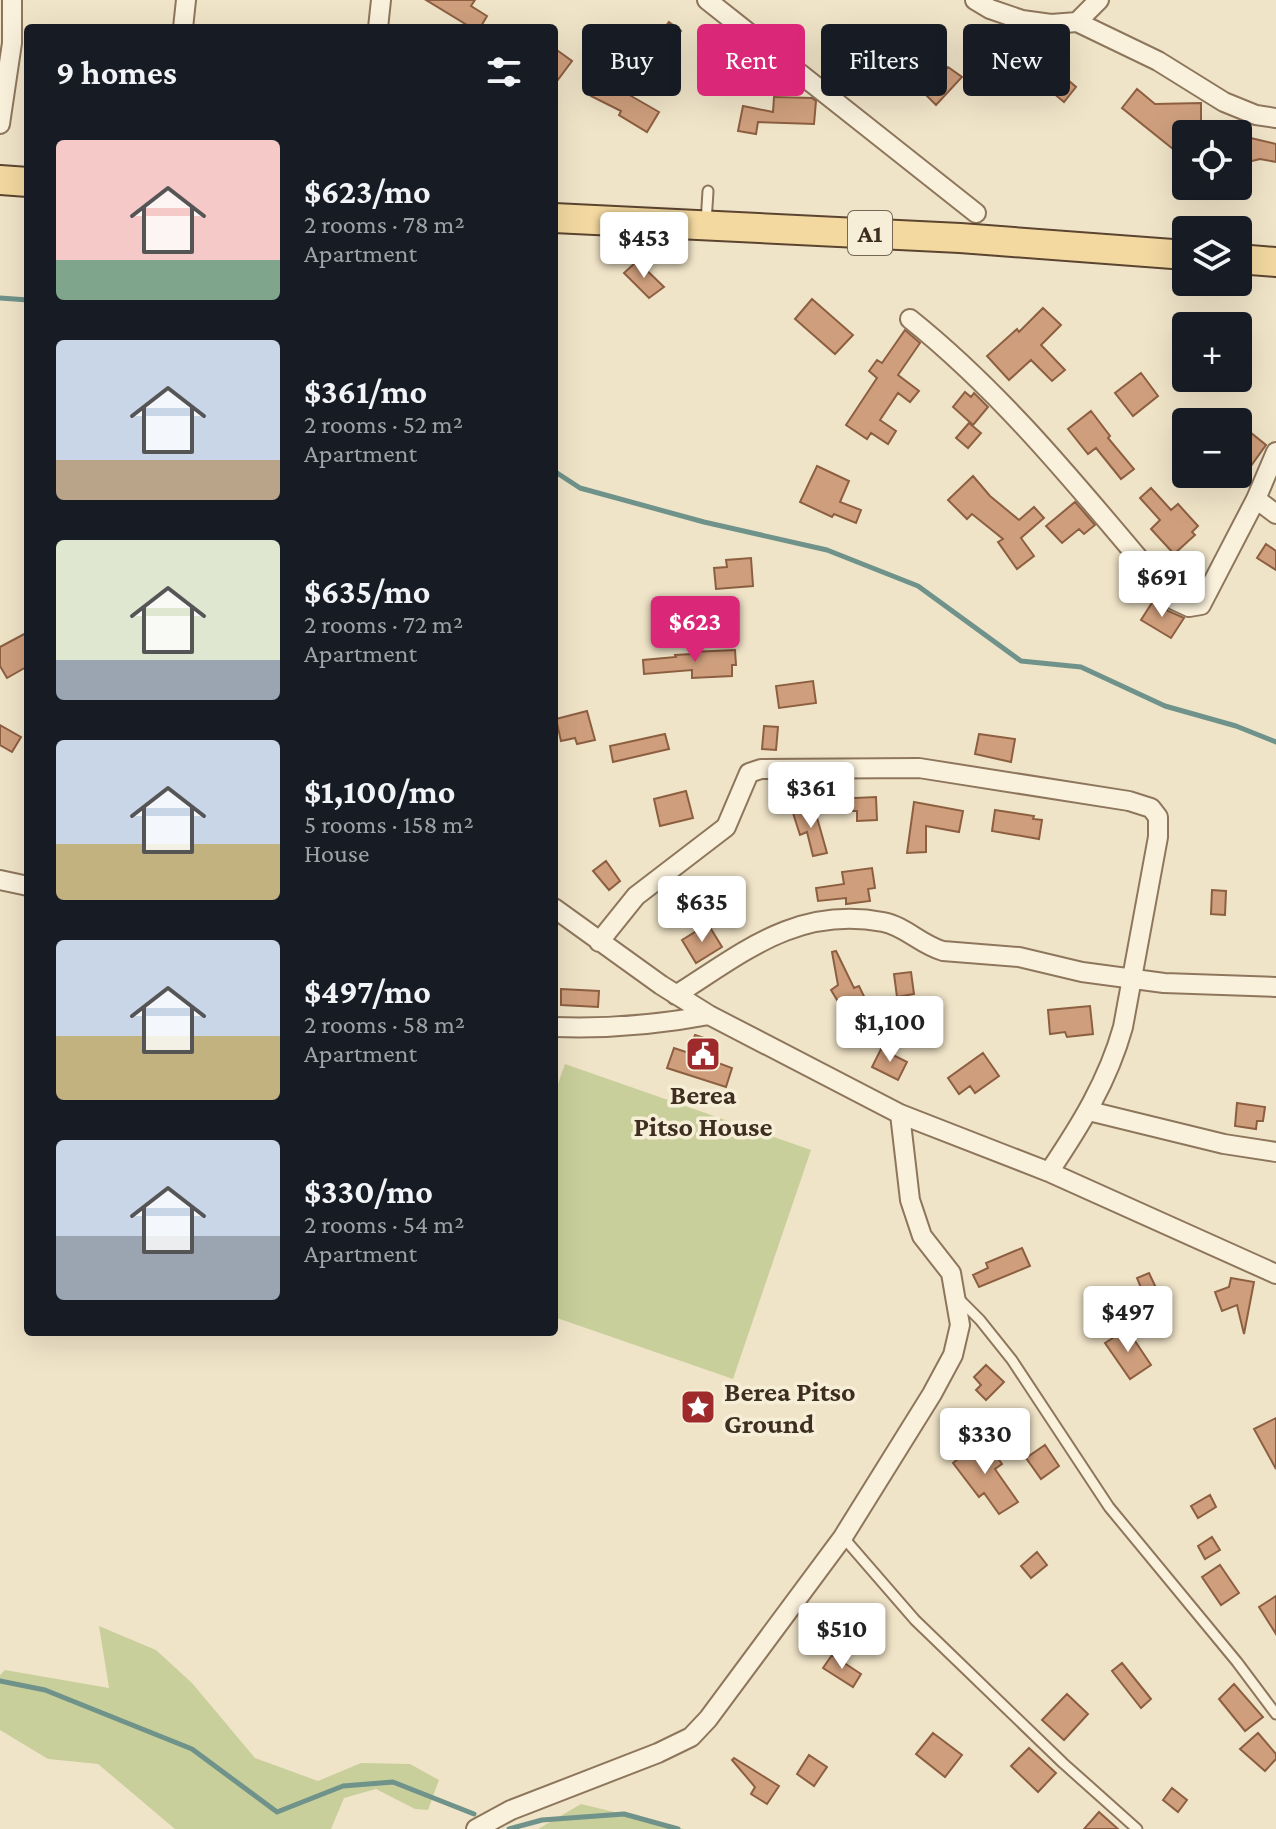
<!DOCTYPE html>
<meta charset="utf-8">
<style>
:root{--surface:#171b24;--page:#242831;--text:#f1f3f6;--muted:#9ea1a6;--accent:#db2777}
body{margin:0;font-family:"Crimson Pro",serif;background:var(--page);color:var(--text);height:100vh;display:flex;flex-direction:column;font-size:30px;white-space:nowrap}
*{box-sizing:border-box;margin:0}
p{font-size:26px;color:var(--muted)}
.icon{flex:none;width:44px;height:44px;fill:none;stroke:currentColor;stroke-width:2;stroke-linecap:round;stroke-linejoin:round}
.map{position:relative;flex:1;overflow:hidden}
.side{position:absolute;left:24px;top:24px;width:534px;height:1312px;display:flex;flex-direction:column;background:var(--surface);border-radius:8px;box-shadow:0 8px 32px #0002}
.side>*{flex:none}
.guide{position:absolute;left:582px;top:24px;width:574px;height:72px;display:flex;gap:16px}
.fabs{position:absolute;left:1172px;top:120px;display:grid;gap:16px}
.fabs a{display:grid;place-items:center;width:80px;height:80px;border-radius:8px;background:var(--surface);box-shadow:0 8px 32px #0002;font-size:40px}
.price{position:absolute;translate:-50% -68px;padding:0 18px;border-radius:8px;background:#fff;color:#222;font-size:26px;line-height:52px;filter:drop-shadow(0 2px 4px #0008)}
.price::after{content:'';position:absolute;left:50%;top:48px;width:24px;height:18px;margin-left:-12px;background:inherit;clip-path:polygon(0 0,100% 0,50% 100%)}
.price.on{background:var(--accent);color:#fff}
ul{padding:0;list-style:none}
li{display:flex;align-items:center;gap:24px;height:200px;padding:0 32px}
li span{display:grid;place-items:center;flex:none;width:224px;height:160px;border-radius:8px;color:#555}
li>.icon{margin-inline-start:auto}
span .icon{width:96px;height:96px;fill:#fffc;stroke-width:1}
li b{font-size:34px}
h2{display:flex;justify-content:space-between;align-items:center;height:96px;padding:0 32px;font-size:34px}
.chip{padding:0 28px;border-radius:8px;background:var(--surface);box-shadow:0 8px 32px #0002;font-size:28px;line-height:72px}
.chip.on{background:var(--accent);color:#fff}
.map>svg:first-child{display:block}
.green{fill:#c9cf9b}
.lines{fill:none;stroke-linecap:round;stroke-linejoin:round}
.stream{stroke:#6f938a;stroke-width:5}
.building{fill:#cf9f7d;stroke:#8d5f41;stroke-width:2}
.service-casing{stroke:#8d765c;stroke-width:13}
.minor-casing{stroke:#8d765c;stroke-width:22}
.primary-casing{stroke:#5b4430;stroke-width:32}
.service{stroke:#faf1dc;stroke-width:9}
.minor{stroke:#faf1dc;stroke-width:18}
.primary{stroke:#f3d9a0;stroke-width:28}
.labels{text-anchor:middle;stroke-width:7;stroke-linejoin:round;paint-order:stroke}
.shield{fill:#f7eed8;stroke:#756857;stroke-width:2}
.shield-label{font-size:26px;font-weight:bold;fill:#3d2e20}
.poi-label{font-size:28px;font-weight:bold;fill:#3d2e20;stroke:#f7eed8}
</style>
<div class="map">
<svg width="1276" height="1829" viewBox="0 0 1276 1829">
<rect width="100%" height="100%" fill="#f0e4c8"/>
<path class="green" d="M565 1064 811 1150 733 1379 554 1317V1095Z
M99 1626 156 1650 192 1683 255 1758 318 1781 361 1763 410 1764 439 1780 428 1810 415 1809 376 1789 344 1798 331 1829H175L98 1764 48 1759 0 1730V1675L5 1670 109 1688Z
M581 1804 684 1829H538Z"/>
<g class="lines">
<path class="stream" d="M0 298 28 300
M554 471 580 488 704 522 827 550 918 586 1021 661 1081 667 1165 706 1236 726 1276 742
M0 1681 45 1690 192 1749 277 1812 343 1786 393 1782 474 1814
M509 1829 542 1820 624 1814 678 1829"/>
</g>
<path class="building" d="M426 0H475L471 6 487 16 480 28H472Z
M669 22 681 31 668 48 656 39Z
M902 30 927 50 917 63 892 43Z
M554 48 572 61 554 85Z
M1046 61 1076 87 1064 102 1033 76Z
M948 67 962 77 936 105 925 94Z
M603 74 622 84 619 89 659 112 647 132 619 115 621 111 591 96Z
M1137 89 1155 104 1201 103V134H1174L1173 149 1122 108Z
M774 97 812 98 816 101 814 124 758 122 756 134 738 131 743 106 773 112Z
M1238 135 1276 144V162L1260 159 1248 162 1238 160Z
M637 261 664 287 649 298 624 273Z
M812 299 853 335 835 354 795 319Z
M1043 308 1061 325 1041 345 1065 370 1052 381 1031 360 1009 380 987 356 1017 329 1019 332Z
M905 330 920 343 898 375 919 391 910 402 898 393 880 420 896 431 888 444 871 433 867 439 846 425 877 378 869 371 877 360 882 363Z
M1141 373 1158 396 1133 416 1115 393Z
M965 392 971 397 974 393 988 407 973 425 953 407Z
M1091 411 1110 436 1108 438 1134 469 1121 479 1096 448 1088 454 1068 429Z
M969 423 981 433 968 448 956 438Z
M1250 432 1266 445 1248 470 1238 462V447Z
M817 466 849 481 840 502 861 510 856 523 834 514 832 517 800 502Z
M973 476 990 496 1019 520 1034 507 1044 518 1021 538 1034 556 1017 569 998 542 1003 539 972 514 967 519 948 500Z
M1151 488 1171 510 1178 504 1198 526 1192 532 1195 535 1174 554 1151 529 1160 520 1140 498Z
M1075 502 1095 525 1084 534 1079 529 1062 543 1046 526Z
M1266 544 1276 551V570L1257 558Z
M751 558 753 586 716 589 714 568 727 567 726 560Z
M1155 598 1168 611 1184 618 1171 638 1141 620Z
M28 632V666L7 678 0 666V647Z
M735 650 736 665H732V676L692 678V670L644 674 643 660 676 657 675 655 692 654V652Z
M813 681 816 703 779 708 776 686Z
M587 711 595 740 577 744 575 738 561 741 556 719Z
M0 725 21 737 12 752 0 745Z
M764 726 778 727 776 750 762 749Z
M665 734 669 749 613 762 610 746Z
M979 734 1015 739 1011 762 975 754Z
M686 791 693 818 660 826 654 799Z
M832 793 855 798 876 797 877 820 857 821V811H831Z
M914 802 963 811 959 832 926 826V852L907 853Z
M814 807 827 853 813 856 807 832 800 835 793 813Z
M995 810 1034 816 1033 819 1042 820 1039 839 992 831Z
M606 861 620 881 609 890 593 871Z
M872 868 875 888 868 889 870 901 846 904V898L818 901 816 888 844 884 842 872Z
M1212 890 1226 891 1225 915 1211 914Z
M708 924 722 947 696 963 682 940Z
M836 951 854 988 859 986 872 1013 851 1023 831 990 838 985 832 952Z
M911 972 914 994 897 997 894 974Z
M561 989 599 991 598 1007 561 1005Z
M1090 1006 1093 1034 1067 1037 1065 1032 1050 1034 1048 1010Z
M695 1035 716 1042 710 1060 732 1068 726 1087 667 1068 674 1048 689 1053Z
M881 1049 907 1062 898 1080 872 1067Z
M983 1053 999 1076 975 1093 970 1086 959 1094 948 1078Z
M1237 1103 1265 1107 1263 1121H1257L1256 1129 1235 1126Z
M1022 1248 1030 1266 979 1287 973 1275 988 1268 986 1263Z
M1149 1273 1157 1290 1144 1295 1137 1278Z
M1231 1278 1254 1282 1244 1334 1237 1305 1222 1311 1215 1292 1229 1287Z
M1127 1329 1151 1365 1130 1379 1105 1343Z
M986 1365 1004 1382 986 1400 976 1390 981 1385 974 1377Z
M1276 1418V1469L1254 1429Z
M976 1442 980 1447 986 1442 1002 1464 995 1469 997 1472 1018 1502 999 1514 984 1493 979 1497 953 1463 958 1459 957 1457Z
M1045 1445 1059 1466 1041 1479 1026 1458Z
M1210 1495 1216 1507 1198 1518 1191 1506Z
M1212 1537 1220 1550 1205 1559 1198 1546Z
M1037 1552 1047 1565 1031 1578 1021 1566Z
M1220 1565 1239 1593 1221 1605 1202 1577Z
M1276 1596V1634L1259 1607Z
M832 1655 861 1674 853 1687 823 1668Z
M1122 1663 1151 1699 1141 1708 1112 1671Z
M1234 1684 1263 1717 1245 1731 1219 1699Z
M1067 1694 1088 1714 1064 1740 1042 1720Z
M933 1733 962 1755 945 1777 916 1754Z
M1258 1733 1276 1754V1759L1265 1771 1240 1749Z
M1029 1748 1056 1773 1038 1792 1011 1766Z
M809 1755 827 1767 814 1786 797 1774Z
M734 1758 779 1786 767 1804 751 1794 755 1787 732 1760Z
M1172 1788 1187 1800 1178 1812 1163 1800Z
M1099 1812 1118 1829H1084Z"/>
<g class="lines">
<defs>
<path id="service" d="M706 223 708 191
M958 1298 980 1320 1012 1360 1109 1507 1237 1662 1276 1714
M843 1537 915 1620 1063 1763 1137 1829"/>
<path id="minor" d="M707 0 976 213
M975 0 990 9 1022 20 1051 24 1077 22 1158 61 1224 102 1256 115 1276 118
M1077 22 1099 0
M183 28 186 0
M378 28 381 0
M0 124 12 43V0
M910 319C1011 400 1090 502 1174 600L1189 607 1201 605 1256 499 1276 452
M1256 499 1276 514
M0 880 28 886
M554 908 661 985 709 1015 900 1114 1049 1172 1276 1274
M599 942 636 896 726 827 749 773 761 769 919 768 1129 801 1151 808 1158 817V837L1123 1027C1108 1081 1080 1126 1049 1172
M676 995C744 952 797 906 883 922 905 926 921 945 943 951L1019 957 1082 972 1164 983 1276 987
M554 1027C608 1029 657 1025 709 1015
M1089 1111 1224 1144 1276 1152
M476 1829 511 1810 658 1753 691 1737 708 1719 843 1537 932 1394 953 1355 960 1325 951 1273 922 1236 910 1200 900 1114"/>
<path id="primary" d="M0 180 28 182
M554 218 960 238 1186 255
M1238 259 1276 262"/>
</defs>
<use href="#service" class="service-casing"/>
<use href="#minor" class="minor-casing"/>
<use href="#primary" class="primary-casing"/>
<use href="#service" class="service"/>
<use href="#minor" class="minor"/>
<use href="#primary" class="primary"/>
</g>
<defs>
<symbol id="civic-square" viewBox="-11 -11 22 22"><rect x="-9" y="-9" width="18" height="18" rx="4" fill="#9e2a2b" stroke="#f7eed8"/><path d="M-.6-6.5H3V-4.5H.6V-3L4-1V1h2V6H-6V1h2V-1L-.6-3ZM-1.2 2.5V6h2.4V2.5Z" fill="#fff"/></symbol>
<symbol id="sight-square" viewBox="-11 -11 22 22"><rect x="-9" y="-9" width="18" height="18" rx="4" fill="#9e2a2b" stroke="#f7eed8"/><path d="M0-6L1.8-2.2L6-1.7L2.9 1.2L3.7 5.4L0 3.3L-3.7 5.4L-2.9 1.2L-6-1.7L-1.8-2.2Z" fill="#fff"/></symbol>
</defs>
<g fill-rule="evenodd">
<use href="#civic-square" x="683" y="1034" width="40" height="40"/>
<use href="#sight-square" x="678" y="1387" width="40" height="40"/>
</g>
<g class="labels">
<rect class="shield" x="848" y="211" width="44" height="44" rx="6"/>
<g class="shield-label">
<text x="870" y="242">A1</text>
</g>
<g class="poi-label">
<text x="703" y="1104">Berea<tspan x="703" dy="32">Pitso House</tspan></text>
<text x="724" y="1401" text-anchor="start">Berea Pitso<tspan x="724" dy="32">Ground</tspan></text>
</g>
</g>
</svg>
<div class="fabs">
<a><svg class="icon" aria-label="locate" viewBox="0 0 24 24"><circle cx="12" cy="12" r="6"/><path d="M12 2v4M12 18v4M2 12h4M18 12h4"/></svg></a>
<a><svg class="icon" aria-label="layers" viewBox="0 0 24 24"><path d="M12 4l9 5-9 5-9-5zM3 14l9 5 9-5"/></svg></a>
<a>+</a>
<a>−</a>
</div>
<b class="price" style="left:644px;top:280px">$453</b>
<b class="price" style="left:1162px;top:619px">$691</b>
<b class="price on" style="left:695px;top:664px">$623</b>
<b class="price" style="left:811px;top:830px">$361</b>
<b class="price" style="left:702px;top:944px">$635</b>
<b class="price" style="left:890px;top:1064px">$1,100</b>
<b class="price" style="left:1128px;top:1354px">$497</b>
<b class="price" style="left:985px;top:1476px">$330</b>
<b class="price" style="left:842px;top:1671px">$510</b>
<div class="guide">
<a class="chip">Buy</a>
<a class="chip on">Rent</a>
<a class="chip">Filters</a>
<a class="chip">New</a>
</div>
<section class="side">
<h2>9 homes<svg class="icon" aria-label="filters" viewBox="0 0 24 24"><path d="M4 7h16M4 17h16"/><circle cx="9" cy="7" r="2"/><circle cx="15" cy="17" r="2"/></svg></h2>
<ul>
<li><span style="background:linear-gradient(#f6c9c9 75%,#7fa58c 0)"><svg class="icon" aria-label="home" viewBox="0 0 24 24"><path d="M3 11l9-7 9 7M6 9v11h12V9"/></svg></span><div><b>$623/mo</b><p>2 rooms · 78 m²</p><p>Apartment</p></div></li>
<li><span style="background:linear-gradient(#c9d6e8 75%,#b9a48a 0)"><svg class="icon" aria-label="home" viewBox="0 0 24 24"><path d="M3 11l9-7 9 7M6 9v11h12V9"/></svg></span><div><b>$361/mo</b><p>2 rooms · 52 m²</p><p>Apartment</p></div></li>
<li><span style="background:linear-gradient(#dfe7d0 75%,#9aa5b1 0)"><svg class="icon" aria-label="home" viewBox="0 0 24 24"><path d="M3 11l9-7 9 7M6 9v11h12V9"/></svg></span><div><b>$635/mo</b><p>2 rooms · 72 m²</p><p>Apartment</p></div></li>
<li><span style="background:linear-gradient(#c9d6e8 65%,#c2b280 0)"><svg class="icon" aria-label="home" viewBox="0 0 24 24"><path d="M3 11l9-7 9 7M6 9v11h12V9"/></svg></span><div><b>$1,100/mo</b><p>5 rooms · 158 m²</p><p>House</p></div></li>
<li><span style="background:linear-gradient(#c9d6e8 60%,#c2b280 0)"><svg class="icon" aria-label="home" viewBox="0 0 24 24"><path d="M3 11l9-7 9 7M6 9v11h12V9"/></svg></span><div><b>$497/mo</b><p>2 rooms · 58 m²</p><p>Apartment</p></div></li>
<li><span style="background:linear-gradient(#c9d6e8 60%,#9aa5b1 0)"><svg class="icon" aria-label="home" viewBox="0 0 24 24"><path d="M3 11l9-7 9 7M6 9v11h12V9"/></svg></span><div><b>$330/mo</b><p>2 rooms · 54 m²</p><p>Apartment</p></div></li>
</ul>
</section>
</div>
